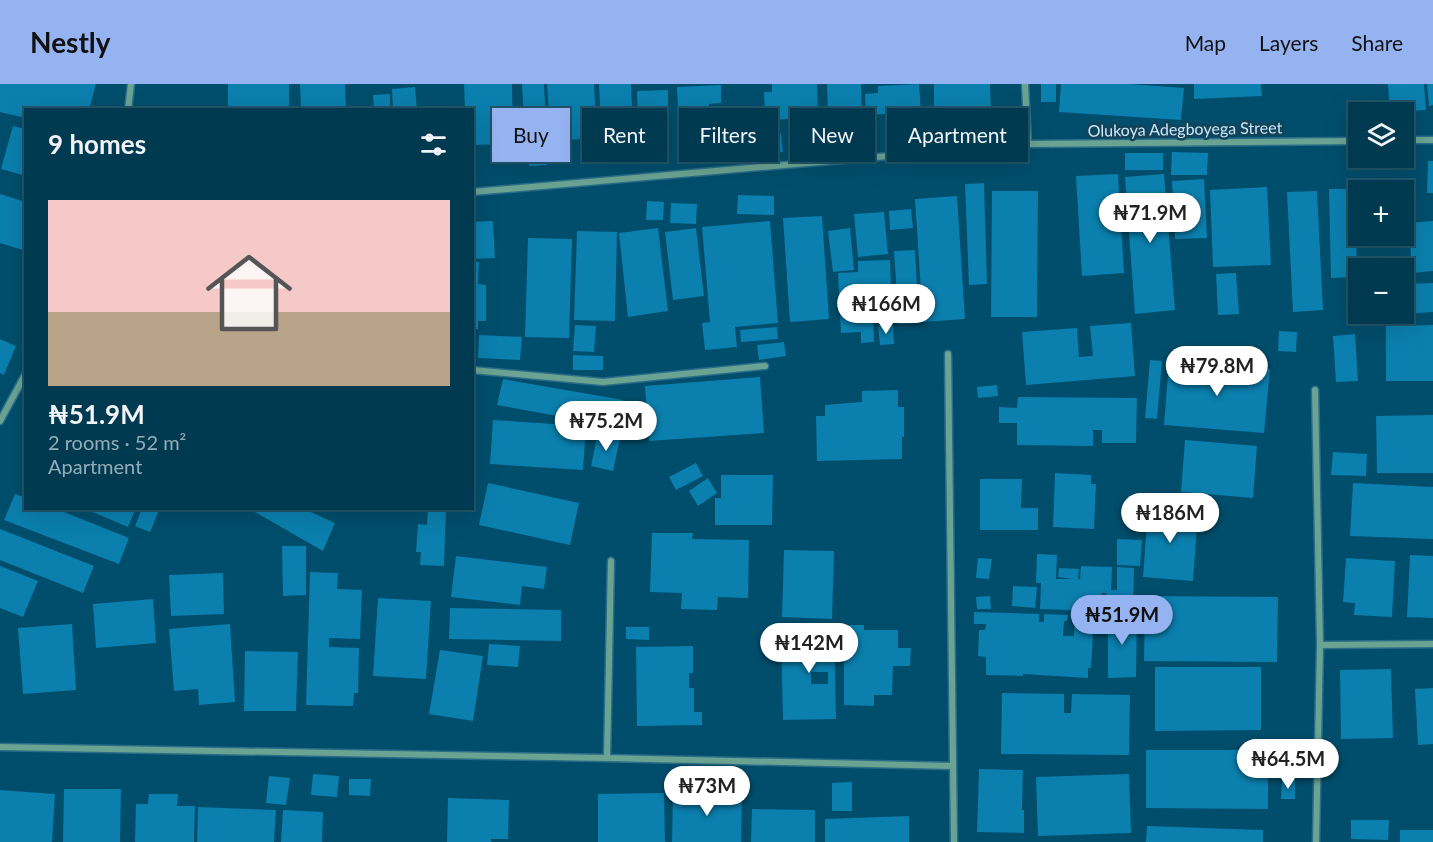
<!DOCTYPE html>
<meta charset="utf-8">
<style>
:root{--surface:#003a51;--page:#0e455b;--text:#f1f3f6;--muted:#95adb7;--line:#225468;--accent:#95b2f1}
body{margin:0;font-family:Lato,sans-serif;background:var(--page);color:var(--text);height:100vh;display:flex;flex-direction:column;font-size:22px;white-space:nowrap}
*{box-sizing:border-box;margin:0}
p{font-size:20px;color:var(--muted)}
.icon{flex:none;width:33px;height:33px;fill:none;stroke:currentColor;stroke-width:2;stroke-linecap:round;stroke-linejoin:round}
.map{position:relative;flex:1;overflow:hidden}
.side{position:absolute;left:24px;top:24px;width:450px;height:402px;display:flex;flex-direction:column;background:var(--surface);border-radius:0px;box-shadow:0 6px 24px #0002,0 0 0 2px var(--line)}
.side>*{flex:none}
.guide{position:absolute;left:492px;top:24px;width:570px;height:54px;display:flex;gap:12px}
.buttons{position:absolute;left:1348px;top:18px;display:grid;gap:12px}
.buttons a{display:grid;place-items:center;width:66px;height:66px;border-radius:0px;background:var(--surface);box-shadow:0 6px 24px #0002,0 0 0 2px var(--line);font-size:30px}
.price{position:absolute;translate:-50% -51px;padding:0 14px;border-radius:21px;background:#fff;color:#222;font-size:20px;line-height:39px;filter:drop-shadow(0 2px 3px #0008)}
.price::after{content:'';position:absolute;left:50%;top:36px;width:18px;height:14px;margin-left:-9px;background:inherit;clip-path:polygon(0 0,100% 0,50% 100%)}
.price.on{background:var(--accent);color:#111}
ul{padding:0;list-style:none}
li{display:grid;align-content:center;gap:12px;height:318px;padding:0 24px}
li+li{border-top:2px solid var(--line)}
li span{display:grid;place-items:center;height:186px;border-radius:0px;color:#555}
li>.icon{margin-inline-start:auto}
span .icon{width:108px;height:108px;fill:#fffc;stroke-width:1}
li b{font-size:26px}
h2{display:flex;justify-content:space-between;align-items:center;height:72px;padding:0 24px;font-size:26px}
.pill{padding:0 21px;border-radius:0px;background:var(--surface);box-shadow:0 6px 24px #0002,0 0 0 2px var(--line);font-size:21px;line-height:54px}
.pill.on{background:var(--accent);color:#111}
header{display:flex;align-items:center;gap:36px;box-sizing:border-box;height:84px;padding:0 30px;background:var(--accent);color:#111}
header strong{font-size:28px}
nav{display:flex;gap:33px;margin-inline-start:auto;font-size:21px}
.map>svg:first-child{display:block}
.building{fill:#0b7fad;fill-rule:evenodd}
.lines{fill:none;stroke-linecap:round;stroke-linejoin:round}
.minor-casing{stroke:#296d89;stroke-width:9}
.minor{stroke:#6ba392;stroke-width:6}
.labels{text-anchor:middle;stroke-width:5;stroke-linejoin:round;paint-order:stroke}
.street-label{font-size:16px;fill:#cbeafc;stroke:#144258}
</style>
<header>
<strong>Nestly</strong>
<nav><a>Map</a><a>Layers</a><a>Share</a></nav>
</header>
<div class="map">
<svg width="1433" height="758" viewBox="0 0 1433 758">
<rect width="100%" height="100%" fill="#004e6c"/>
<path class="building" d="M0 0H96L89 26H26V34L0 28Z
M228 0H289V26H228Z
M300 0H345L346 26H301Z
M464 0H512L513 60 472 61V26H465Z
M522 0H544L547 57 525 58Z
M547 0H594L597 54 551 57Z
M599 0H631L633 44 601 45Z
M772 0H817L818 34 765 36 764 8H772Z
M827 0H861L862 30 828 32Z
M919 0 921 28 866 31 865 10 878 9V2Z
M934 0H990L991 25 934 26Z
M1041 0H1056V18H1041Z
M1061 0H1128L1184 4 1181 36 1059 28Z
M1194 0H1261L1262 12 1194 15Z
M1388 0H1424L1426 26 1390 28Z
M1427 0H1433V21L1429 22Z
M721 1V19L709 20 710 45 679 46 677 3Z
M415 3 417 26H393L392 5Z
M668 6V39H638L637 7Z
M390 10V26H374L373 11Z
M795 38H828V62H795Z
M13 42 26 45V92L1 85Z
M781 49 783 68 754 72 752 52Z
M546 60 547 81 529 82 528 61Z
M1172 68 1208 69 1207 91H1171Z
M1125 69H1163V86H1125Z
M1428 77H1433V109H1427Z
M1118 90 1124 189 1082 192 1076 92Z
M1164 90 1175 226 1135 230 1125 93Z
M1204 95 1207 154 1175 155 1172 97Z
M984 99 987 200 969 201 965 100Z
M1267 103 1271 181 1213 183 1210 106Z
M1329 105H1355L1357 193 1331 194Z
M992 107H1038L1037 233H991Z
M1317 107 1323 226 1293 228 1287 108Z
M0 110 26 118V167L0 159Z
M738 111 774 112V131L737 130Z
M957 112 965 235 923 238 915 115Z
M647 117 664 118 663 136H646Z
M671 119 697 120 696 140 670 139Z
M911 125 913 144 890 146 889 127Z
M884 128 888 170 858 173 854 130Z
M822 132 829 235 790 238 783 134Z
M493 137 495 174 472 175V138Z
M770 137 778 239 735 243 737 263 705 266 702 239 710 238 702 143Z
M1433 137V187L1412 189 1409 139Z
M658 144 668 227 628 233 619 149Z
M696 144 704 212 673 216 665 148Z
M850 144 854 186 833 188 828 147Z
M577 147 617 148 615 237 574 236Z
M528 154 572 155 569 254 525 253Z
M915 166 919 239 899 240 894 167Z
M890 176 892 231H873L874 258 861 259V248L841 249 838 189 858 188V177Z
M472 177 479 178 478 200 486 201V237H478V245H472Z
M1236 189 1239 230 1218 231 1216 190Z
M1433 199V228L1404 230V200Z
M1131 239 1135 292 1026 301 1022 248 1077 244 1079 273 1093 272 1090 242Z
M575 241 596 242 594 268 573 267Z
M893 241 894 260 880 261 878 242Z
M1433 241V297H1386V242Z
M777 243 778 255 741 258 740 246Z
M1279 247 1297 248 1296 268 1278 267Z
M1355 250 1358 297 1336 298 1333 252Z
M479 251 522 253 520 276 478 274Z
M0 255 16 262 4 291 0 289Z
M784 258 786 272 759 276 757 261Z
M573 271 603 272V286H573Z
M1150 276 1162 277 1157 335 1145 334Z
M1169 277 1270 285 1264 349 1164 341Z
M760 293 764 349 649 357 645 302Z
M503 295 623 316 618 343 497 321Z
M997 301 998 312 978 314 977 303Z
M898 306V323H904V353H902V375L817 377 816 332H825V321L862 318V307Z
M1018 313 1137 314 1136 359H1102V346H1093V362L1017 361V339H999V323L1017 324Z
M1433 331V389H1377L1376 332Z
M493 336 586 342 583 386 490 380Z
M598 349 620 354 613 387 591 382Z
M1185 356 1257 362 1253 414 1181 408Z
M1333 368 1367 370 1366 392 1331 391Z
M696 379 703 392 676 406 669 393Z
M1055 389 1091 391V400H1096L1094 445 1053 443Z
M721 391H773L772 441H715V414H721Z
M708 394 717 409 698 422 689 407Z
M980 395H1022L1021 424H1038V446H980Z
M488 399 579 419 570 461 479 441Z
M1353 399 1433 403V455L1350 452Z
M15 410 26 414V424H54L129 454 119 480 4 436Z
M83 424H136L128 443Z
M142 424H160L150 448 135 442Z
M254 424H302L335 439 323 467 253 427Z
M428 424H446L444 482 420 481 421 468H416L418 440 427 441Z
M1148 424 1198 428 1193 497 1143 493Z
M0 445 94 482 83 509 0 476Z
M652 449H693L692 455 749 456 748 514 718 513 717 526 681 525 682 509 650 508Z
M1117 455 1142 456 1140 482 1117 481Z
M282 462H306V511L283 512Z
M784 466 834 467 832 535 782 533Z
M1037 470 1057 471 1056 495H1072L1058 493 1059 484 1079 485 1078 495H1080L1081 482 1112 483 1111 506H1117V483L1134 484 1133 525 1106 524V509H1102L1101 527 1040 525 1041 499H1036Z
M1410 471 1433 472V534L1407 533Z
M456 472 547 483 544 505 522 502 520 521 451 513Z
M978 474 992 475 989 495 976 494Z
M1346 474 1395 477 1392 533 1354 531 1355 519 1343 518Z
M0 482 38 497 23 533 0 524Z
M310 488 338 489 337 505 362 506 360 555 329 554V563L359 564 358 609H354L353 622 306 621Z
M223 489 224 530 171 532 169 491Z
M1013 502 1037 503 1035 524 1012 522Z
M990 512 991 525H977L976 513Z
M1145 512 1278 513 1277 578 1144 577Z
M378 514 431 517 426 595 373 592Z
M153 515 156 559 96 564 93 520Z
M450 524 561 526V557L449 555Z
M974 528 1039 530V538H1044V530L1068 531 1067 537H1064L1063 552H1074L1075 531 1094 532 1091 584H1088V594L1023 590V592L986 591V573L978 572 979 546H985L986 540H974Z
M1108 531H1137L1136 593 1108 594Z
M72 540 76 606 23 610 18 544Z
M230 540 235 618 199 621 198 605 174 607 169 545Z
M844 541H864V546H898V564H911L910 582H893L892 611H874V622L844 621Z
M626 543H649V556L626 555Z
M834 544 836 635 783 636 781 545ZM811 588H828V600H811Z
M489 560 520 562 518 583 487 581Z
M693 562V589H689V604H694V628H702V641L637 642 636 563Z
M440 566 483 572 473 637 429 630Z
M245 567 298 568 296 627H244Z
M1155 583H1261V646L1155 647Z
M1391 585 1393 654 1341 655 1340 586Z
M1433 604V660L1418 661 1415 605Z
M1002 609 1064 610V629H1071L1072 610 1130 611 1129 671 1001 670Z
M1146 666H1268V725L1146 724Z
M979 685 1023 686 1022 726H1024V749L977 748Z
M313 690 339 692 337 713 311 711Z
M1129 690 1131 749 1038 752 1036 693Z
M269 692 290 694 286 721 266 719Z
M349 695H371L370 712 349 711Z
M1282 696H1295V715H1281Z
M852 698V727H832V699Z
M64 705H121L120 758H63Z
M0 706 55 710 52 758H0Z
M673 708 742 709 741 758H672Z
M664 709 665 758H598V710Z
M149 710H178L177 722H195L194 758H135L136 720H148Z
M448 714 509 716 508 755H491V758H447Z
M198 723 276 726 274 758H197Z
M752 725 815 726V758H751Z
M283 726 323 728 322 758H281Z
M909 732V758H825V735Z
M1351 736H1389L1388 756 1351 755Z
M1147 742 1263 746V758H1146Z
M1400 746H1433V758H1400Z"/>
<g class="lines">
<defs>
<path id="minor" d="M1025 0 1028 60
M128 26 131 0
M1404 56H1433
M472 108 1028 60 1359 57
M948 270 954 758
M472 286 603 298 765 282
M1315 306 1320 561 1316 758
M0 337 26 289
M1320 561 1433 560
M0 663 607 674 953 682
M607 674 611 477"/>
</defs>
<use href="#minor" class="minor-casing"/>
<use href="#minor" class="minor"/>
</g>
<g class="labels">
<g class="street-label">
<text transform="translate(1185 45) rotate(-1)" y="6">Olukoya Adegboyega Street</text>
</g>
</g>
</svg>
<div class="buttons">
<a><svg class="icon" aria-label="layers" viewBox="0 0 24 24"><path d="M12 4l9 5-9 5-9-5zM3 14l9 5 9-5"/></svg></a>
<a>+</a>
<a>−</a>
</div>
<b class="price" style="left:1150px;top:160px">₦71.9M</b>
<b class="price" style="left:886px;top:251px">₦166M</b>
<b class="price" style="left:1217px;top:313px">₦79.8M</b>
<b class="price" style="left:606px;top:368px">₦75.2M</b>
<b class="price" style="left:1170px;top:460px">₦186M</b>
<b class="price on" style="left:1122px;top:562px">₦51.9M</b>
<b class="price" style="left:809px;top:590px">₦142M</b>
<b class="price" style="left:1288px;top:706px">₦64.5M</b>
<b class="price" style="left:707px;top:733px">₦73M</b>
<div class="guide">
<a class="pill on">Buy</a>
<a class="pill">Rent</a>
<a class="pill">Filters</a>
<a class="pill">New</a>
<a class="pill">Apartment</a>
</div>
<section class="side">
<h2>9 homes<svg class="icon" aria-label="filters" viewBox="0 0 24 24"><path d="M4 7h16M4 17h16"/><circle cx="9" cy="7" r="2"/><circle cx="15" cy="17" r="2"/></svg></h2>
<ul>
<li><span style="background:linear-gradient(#f6c9c9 60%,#b9a48a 0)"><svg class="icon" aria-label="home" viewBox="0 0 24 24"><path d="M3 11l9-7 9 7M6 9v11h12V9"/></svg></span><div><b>₦51.9M</b><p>2 rooms · 52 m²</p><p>Apartment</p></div></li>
</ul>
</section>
</div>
